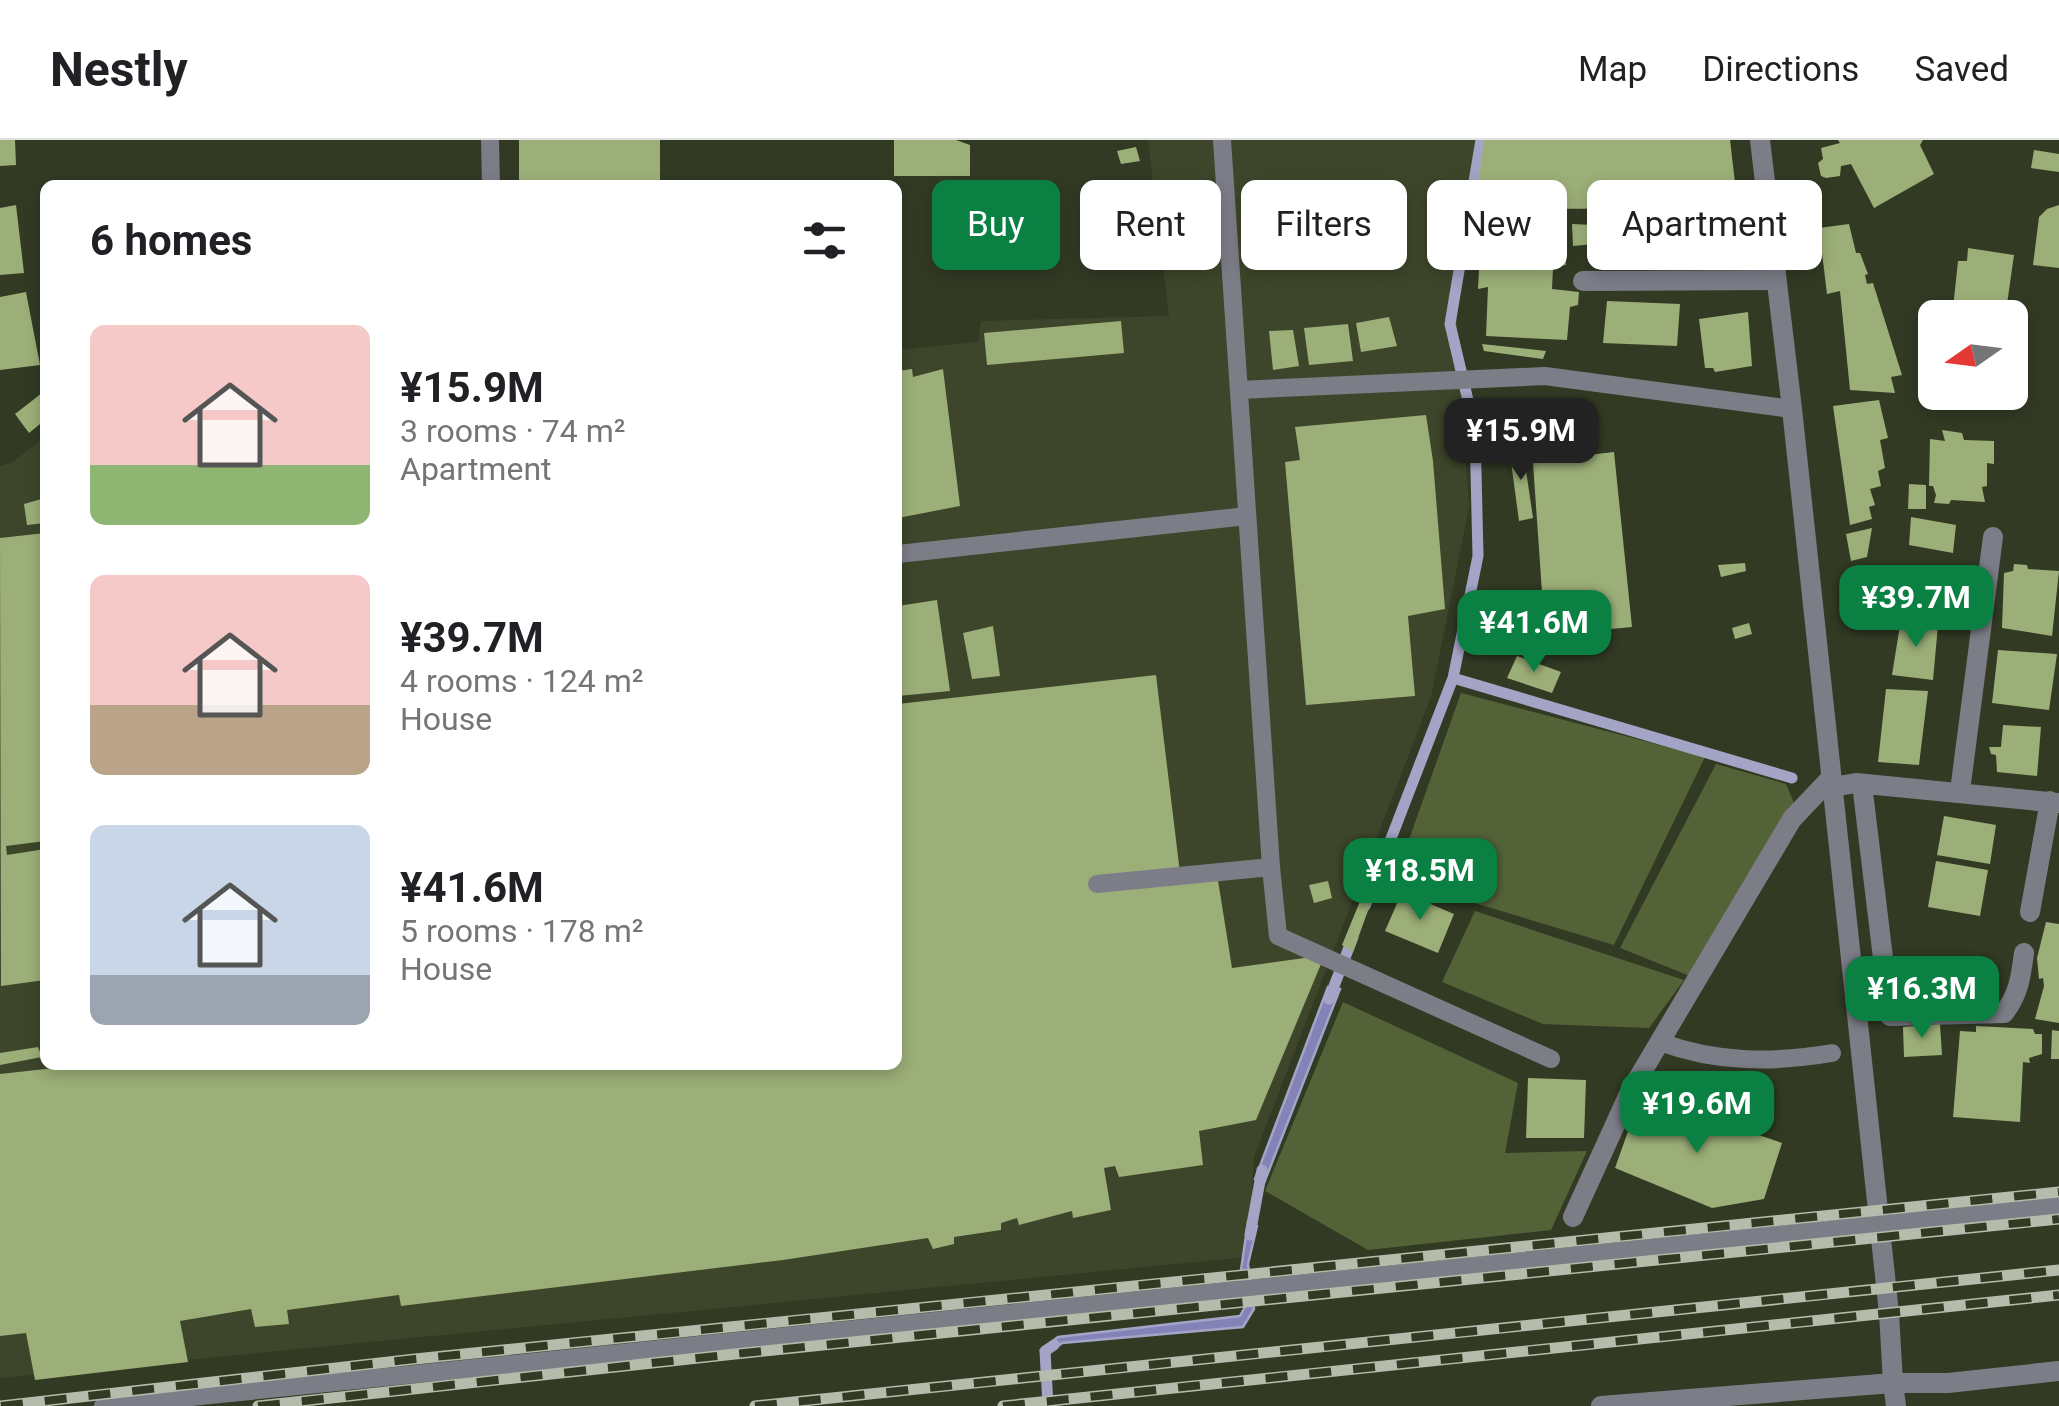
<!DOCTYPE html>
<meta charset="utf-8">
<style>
:root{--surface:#fff;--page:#f6f6f6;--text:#202124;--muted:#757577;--line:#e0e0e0;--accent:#0b8043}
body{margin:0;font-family:Roboto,sans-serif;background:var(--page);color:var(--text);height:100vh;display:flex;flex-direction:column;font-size:38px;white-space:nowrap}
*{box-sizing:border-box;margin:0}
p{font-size:32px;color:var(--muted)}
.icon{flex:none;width:55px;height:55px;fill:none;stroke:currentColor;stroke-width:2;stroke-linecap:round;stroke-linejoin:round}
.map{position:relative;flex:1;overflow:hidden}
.side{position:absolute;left:40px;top:40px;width:862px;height:890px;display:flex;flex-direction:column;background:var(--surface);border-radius:15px;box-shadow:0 5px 15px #0003}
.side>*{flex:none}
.banner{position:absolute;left:932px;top:40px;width:950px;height:90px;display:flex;gap:20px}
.needle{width:65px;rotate:256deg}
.tools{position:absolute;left:1918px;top:160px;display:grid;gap:20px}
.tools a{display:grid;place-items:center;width:110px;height:110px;border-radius:15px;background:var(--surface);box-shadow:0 5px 15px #0003;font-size:50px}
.price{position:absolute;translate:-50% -85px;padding:0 22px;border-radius:20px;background:var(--accent);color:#fff;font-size:32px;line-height:65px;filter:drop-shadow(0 2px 5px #0008)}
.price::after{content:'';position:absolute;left:50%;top:60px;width:30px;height:22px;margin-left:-15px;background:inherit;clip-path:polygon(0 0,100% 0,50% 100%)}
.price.selected{background:#222;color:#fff}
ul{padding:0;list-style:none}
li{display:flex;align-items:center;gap:30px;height:250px;padding:0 50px}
li span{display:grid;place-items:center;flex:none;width:280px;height:200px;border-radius:15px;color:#555}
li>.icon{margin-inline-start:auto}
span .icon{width:120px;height:120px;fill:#fffc;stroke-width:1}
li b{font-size:42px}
h2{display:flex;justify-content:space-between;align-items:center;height:120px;padding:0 50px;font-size:42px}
.pill{padding:0 35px;border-radius:15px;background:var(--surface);box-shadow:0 5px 15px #0003;font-size:35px;line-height:90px}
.pill.selected{background:var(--accent);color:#fff}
header{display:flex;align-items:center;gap:60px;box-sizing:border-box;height:140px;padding:0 50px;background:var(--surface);border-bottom:2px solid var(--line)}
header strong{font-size:48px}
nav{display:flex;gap:55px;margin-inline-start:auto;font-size:35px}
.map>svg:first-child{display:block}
.built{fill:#3d462a}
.green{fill:#546337}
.water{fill:#8483b8;stroke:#a4a5c6;stroke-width:2.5}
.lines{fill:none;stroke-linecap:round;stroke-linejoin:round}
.stream{stroke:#a4a5c6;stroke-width:11}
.building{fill:#9caf78}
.service{stroke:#7d7d88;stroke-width:18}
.minor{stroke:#7d7d88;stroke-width:20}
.tertiary{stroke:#7d7d88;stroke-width:20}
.rail-casing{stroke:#b6bcac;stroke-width:11}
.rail{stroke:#323a24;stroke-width:8;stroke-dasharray:22;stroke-linecap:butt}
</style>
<header>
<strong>Nestly</strong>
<nav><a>Map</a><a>Directions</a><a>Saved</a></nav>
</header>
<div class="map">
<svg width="2059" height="1266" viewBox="0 0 2059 1266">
<rect width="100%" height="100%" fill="#323a24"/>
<path class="built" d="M1148 0H1479L1456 163 1469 367 1431 557 1254 1017 1248 1117 0 1238V326L13 322 45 297V925H898V210L978 202 981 181 1169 176Z"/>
<path class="green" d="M1461 553 1705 617 1614 805 1395 739Z
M1716 624 1786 644 1794 663 1690 836 1620 808Z
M1475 771 1684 840 1649 888 1543 884 1442 842Z
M1343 862 1518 943 1505 1013 1587 1011 1551 1090 1368 1110 1265 1051Z"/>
<path class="water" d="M1328 847 1340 849 1264 1043 1255 1039Z
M1248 1082 1257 1086 1248 1124 1254 1169 1243 1187 1062 1203 1048 1214 1041 1210 1058 1197 1240 1176 1246 1165 1241 1130Z"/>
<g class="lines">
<path class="stream" d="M1453 538 1792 638
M1365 766 1453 538 1478 416 1475 290 1450 184 1481 0
M1329 859 1353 797
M1250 1095 1262 1030
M1048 1266 1045 1211 1054 1205"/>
</g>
<path class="building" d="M0 0H15L16 25 0 26Z
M519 0H660V45H519Z
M894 0H956L970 5V36H894Z
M1484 0H1730L1738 68 1501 69 1500 49 1478 47Z
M1838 0H1923L1920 5 1934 34 1874 68 1851 24 1841 26 1840 36 1826 38 1821 36 1818 23 1823 19 1821 8 1840 3Z
M1136 7 1140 21 1121 24 1117 11Z
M2034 10 2059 14V32L2031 28Z
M16 65 24 133 0 135V68Z
M2059 65V128L2033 125 2039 77 2047 69Z
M1482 76 1564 80 1566 125 1553 127 1552 149 1579 152 1578 165 1570 167 1567 200 1486 196 1488 147 1478 149Z
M1681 79 1682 127H1627L1625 121 1616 122 1617 82Z
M1572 84 1593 85 1594 104 1573 106Z
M1849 84 1856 113H1860L1868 134 1865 135 1867 144 1873 143 1902 235 1891 237 1895 253 1850 250 1840 151 1827 154 1819 88Z
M1968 108 2014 115 2005 178H1952L1958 121H1967Z
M26 152 40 225 0 230V157Z
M1607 161 1680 164 1677 206 1603 203Z
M1748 172 1752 226 1715 232 1713 228H1705L1699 179Z
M1389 177 1397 206 1361 212 1356 183Z
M1121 181 1124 213 987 225 984 193Z
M1348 184 1353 221 1309 225 1304 188Z
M1293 190 1299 226 1273 230 1269 191Z
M1482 204 1546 211 1543 219 1484 211Z
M912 229 913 237 943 229 960 366 898 378V231Z
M42 253 45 280 29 293 15 274Z
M1879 260 1888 298 1880 300 1885 328 1878 331 1881 346 1870 349 1875 365 1869 367 1872 379 1850 385 1833 266Z
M1426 275 1433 321 1445 469 1408 476 1415 556 1306 565 1285 322 1300 320 1295 287Z
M1942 290 1962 293 1964 300 1994 301V324L1987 323V346L1982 347 1985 362 1951 360 1949 364 1934 363 1936 355 1933 346H1929L1930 299 1945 301Z
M1554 296H1575L1580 316 1614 312 1632 487 1545 495 1533 323 1558 317Z
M1522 303 1533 378 1519 381 1509 307Z
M1909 344 1926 345V369H1908Z
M45 358V383L27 385 24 364Z
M1911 377 1956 385 1953 413 1909 405Z
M1872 388 1867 417 1851 421 1846 394Z
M45 393V701L6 706 7 715 45 709V840L1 846 0 398Z
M1745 423 1746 431 1721 437 1718 425Z
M2014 424 2027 425 2028 429 2059 431 2052 496 2002 488 2004 433 2013 431Z
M937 460 950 551 898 556V466Z
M1901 479 1938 485 1933 540 1892 535Z
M1749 483 1752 494 1735 499 1732 488Z
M993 486 1000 536 972 539 963 493Z
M1998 510 2057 514 2049 570 1992 563Z
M1517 516 1561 532 1552 553 1507 538Z
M1156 535 1181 741 1217 734 1232 828 1319 816 1321 824 1256 980 1199 991 1203 1025 1119 1037 1115 1026 1104 1028 1111 1070 1073 1078 1072 1071 1019 1085 1017 1078 1001 1083V1090L954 1097V1104L933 1109 928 1098 783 1120 401 1166 399 1155 287 1170 289 1184 255 1187 251 1169 180 1181 188 1222 35 1240 26 1193 0 1196V934L82 925H898V564Z
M1886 549 1928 551 1919 625 1878 622Z
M2003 585 2041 587 2037 636 1997 632 1996 615 1991 614 1989 607H2001Z
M1944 676 1996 685 1990 724 1937 715Z
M1936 721 1988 730 1980 776 1928 767Z
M1328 741 1332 758 1314 763 1309 745Z
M1365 749 1374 754 1353 812 1342 805Z
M1402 752 1454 774 1438 813 1385 791Z
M2046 782 2059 784V883L2035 879 2044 846 2043 838 2039 839 2037 818Z
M1940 884 1942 915 1904 917 1903 887Z
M1976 886 2033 889 2035 894H2042V914L2029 918 2030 923 2023 922 2020 982 1953 977 1960 891 1976 892Z
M2052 890 2059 891V919H2051Z
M38 907 42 917 0 925V913Z
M1528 938 1586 940 1584 998H1526Z
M1641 955 1782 1003 1764 1059 1712 1068 1615 1028Z"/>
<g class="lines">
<path class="service" d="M490 0 491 45
M1239 250 1545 236 1792 269
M898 414 1247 376
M1271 727 1278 796 1551 919
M1097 744 1271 727 1222 0
M1660 902C1717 923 1773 923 1832 913
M103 1266 2059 1066"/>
<path class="minor" d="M1583 141 1776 140
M1862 644 1890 876 2004 873C2019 854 2021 836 2024 813
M1833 647 1856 643 2059 663
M1960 651 1993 397
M2030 772 2050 661
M1573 1077 1630 952 1792 679 1831 638
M1893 1243 1896 1266
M1601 1266 1893 1243H1948L2059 1231"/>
<path class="tertiary" d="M1760 0 1792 269 1889 1173 1893 1243"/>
<defs>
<path id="rail" d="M1 1266 415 1219 2059 1052
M258 1266 735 1214 2059 1079
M755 1266 2059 1130
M1003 1266 2059 1155"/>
</defs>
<use href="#rail" class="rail-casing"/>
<use href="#rail" class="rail"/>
</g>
</svg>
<div class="tools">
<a><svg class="needle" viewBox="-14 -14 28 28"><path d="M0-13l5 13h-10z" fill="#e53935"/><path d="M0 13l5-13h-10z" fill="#757577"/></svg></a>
</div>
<b class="price selected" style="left:1521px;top:343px">¥15.9M</b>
<b class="price" style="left:1916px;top:510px">¥39.7M</b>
<b class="price" style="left:1534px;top:535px">¥41.6M</b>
<b class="price" style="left:1420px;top:783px">¥18.5M</b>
<b class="price" style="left:1922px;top:901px">¥16.3M</b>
<b class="price" style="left:1697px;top:1016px">¥19.6M</b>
<div class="banner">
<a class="pill selected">Buy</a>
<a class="pill">Rent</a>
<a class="pill">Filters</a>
<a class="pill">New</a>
<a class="pill">Apartment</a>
</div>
<section class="side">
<h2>6 homes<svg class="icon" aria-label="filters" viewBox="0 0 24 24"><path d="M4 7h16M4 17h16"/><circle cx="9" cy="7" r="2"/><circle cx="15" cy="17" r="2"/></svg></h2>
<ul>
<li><span style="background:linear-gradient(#f6c9c9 70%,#8fb573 0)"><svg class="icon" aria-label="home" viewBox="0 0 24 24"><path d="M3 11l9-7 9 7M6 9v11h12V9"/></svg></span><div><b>¥15.9M</b><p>3 rooms · 74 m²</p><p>Apartment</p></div></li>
<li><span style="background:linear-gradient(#f6c9c9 65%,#b9a48a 0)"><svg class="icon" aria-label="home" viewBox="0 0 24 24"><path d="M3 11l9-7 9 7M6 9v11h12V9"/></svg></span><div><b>¥39.7M</b><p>4 rooms · 124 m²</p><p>House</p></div></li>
<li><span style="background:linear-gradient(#c9d6e8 75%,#9aa5b1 0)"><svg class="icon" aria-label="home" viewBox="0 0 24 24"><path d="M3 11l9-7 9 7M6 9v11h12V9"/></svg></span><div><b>¥41.6M</b><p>5 rooms · 178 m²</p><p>House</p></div></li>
</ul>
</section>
</div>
